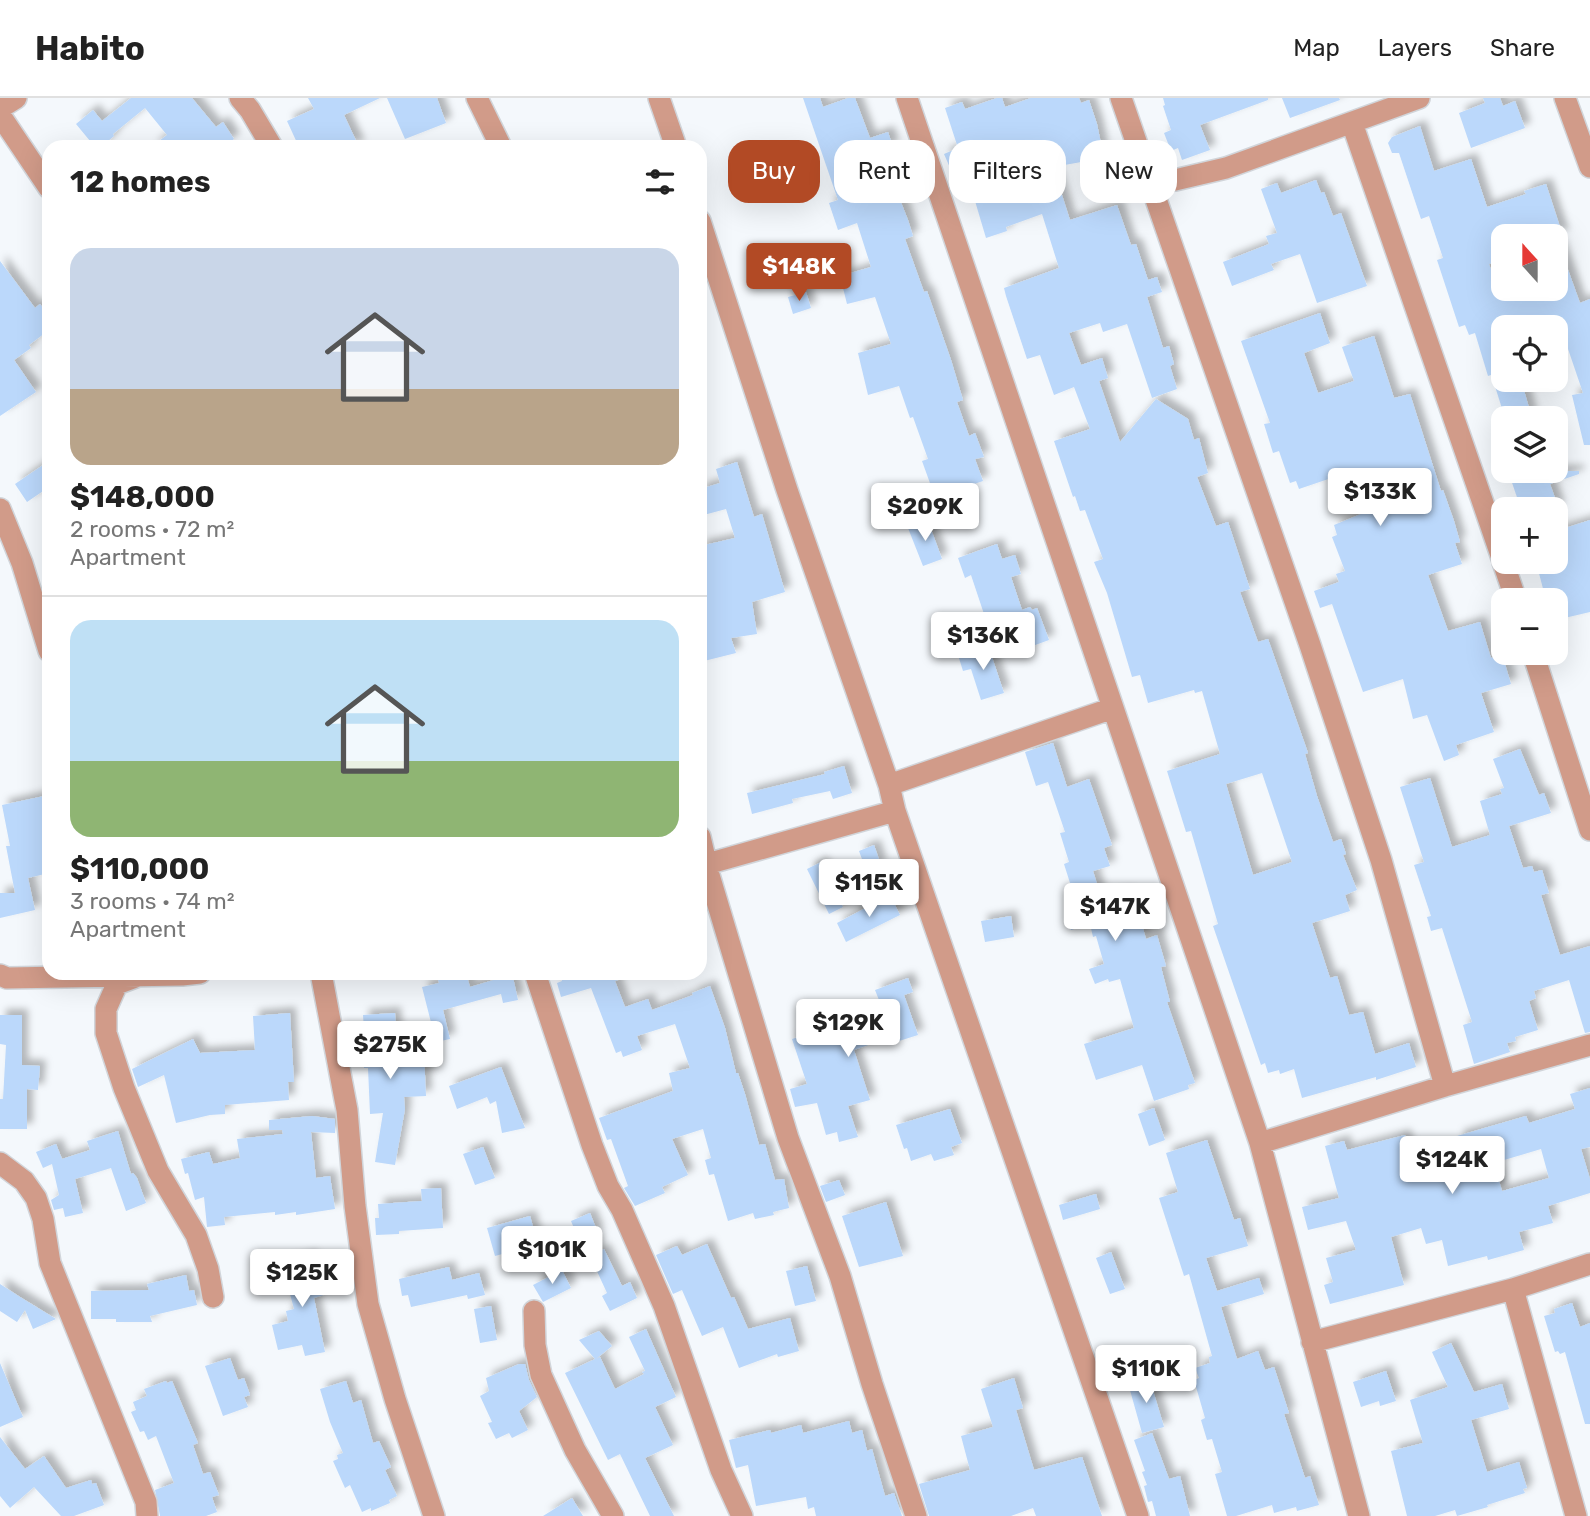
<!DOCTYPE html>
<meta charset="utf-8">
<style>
:root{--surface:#fff;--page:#f2f2f2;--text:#222;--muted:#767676;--line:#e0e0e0;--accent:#b24a25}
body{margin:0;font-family:Rubik,sans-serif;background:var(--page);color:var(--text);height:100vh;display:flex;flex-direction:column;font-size:26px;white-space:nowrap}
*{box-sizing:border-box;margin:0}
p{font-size:23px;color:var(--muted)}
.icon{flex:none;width:38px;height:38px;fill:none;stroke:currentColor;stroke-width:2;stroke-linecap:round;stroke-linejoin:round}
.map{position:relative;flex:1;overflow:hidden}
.details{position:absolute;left:42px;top:42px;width:665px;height:840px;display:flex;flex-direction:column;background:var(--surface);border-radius:21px;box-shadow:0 7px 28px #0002}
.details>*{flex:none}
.banner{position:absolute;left:728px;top:42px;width:665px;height:63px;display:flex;gap:14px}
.needle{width:46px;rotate:339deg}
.fabs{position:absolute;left:1491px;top:126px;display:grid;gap:14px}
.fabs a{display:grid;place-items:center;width:77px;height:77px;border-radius:14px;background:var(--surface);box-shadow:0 7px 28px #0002;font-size:35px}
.price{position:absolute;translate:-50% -60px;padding:0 16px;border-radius:7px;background:#fff;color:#222;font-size:23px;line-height:46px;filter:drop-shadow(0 2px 4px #0008)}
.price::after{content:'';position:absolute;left:50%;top:42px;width:21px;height:16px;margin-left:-10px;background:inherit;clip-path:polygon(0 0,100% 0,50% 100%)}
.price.current{background:var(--accent);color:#fff}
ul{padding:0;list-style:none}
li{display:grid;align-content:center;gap:14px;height:371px;padding:0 28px}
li+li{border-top:2px solid var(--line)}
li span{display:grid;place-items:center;height:217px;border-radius:21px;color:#555}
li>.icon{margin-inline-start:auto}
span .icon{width:126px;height:126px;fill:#fffc;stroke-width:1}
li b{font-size:30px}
h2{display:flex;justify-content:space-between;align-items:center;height:84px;padding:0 28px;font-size:30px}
.tag{padding:0 24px;border-radius:21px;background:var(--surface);box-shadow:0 7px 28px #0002;font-size:24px;line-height:63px}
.tag.current{background:var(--accent);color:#fff}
header{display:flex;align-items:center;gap:42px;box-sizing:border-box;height:98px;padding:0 35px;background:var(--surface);border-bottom:2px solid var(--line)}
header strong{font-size:33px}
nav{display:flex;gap:38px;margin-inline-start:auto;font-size:24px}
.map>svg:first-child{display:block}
.building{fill:#bbd8fb;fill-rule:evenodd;filter:url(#shadow)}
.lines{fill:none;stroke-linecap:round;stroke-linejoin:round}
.minor-casing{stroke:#d1d5da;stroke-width:24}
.minor{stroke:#d19b89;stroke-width:21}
</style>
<header>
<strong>Habito</strong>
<nav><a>Map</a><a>Layers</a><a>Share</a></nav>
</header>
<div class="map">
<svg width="1590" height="1418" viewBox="0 0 1590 1418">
<defs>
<filter id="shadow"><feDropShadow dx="6" dy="-6" stdDeviation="3.5" flood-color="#0004"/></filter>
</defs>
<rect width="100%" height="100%" fill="#f4f8fc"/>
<path class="building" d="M131 0H192L216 29 223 24 234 41 221 49H151L167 37 145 10 113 36 114 38 101 49H95L76 26 93 12 102 23Z
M308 0H380L344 17 359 49H299L287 23 314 11Z
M387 0H437L446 25 405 41Z
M803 0H820L823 9 848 0H855L870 40 888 34 893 49 876 54 887 86 893 84 908 122 913 138 905 141 924 194 927 193 951 262 963 302 957 304 969 338 975 335 984 359 975 361 983 383 935 399 922 363 928 361 913 319 910 320 899 288 868 297 858 255 891 246 875 199 847 206 840 178 871 169 857 125 838 132 829 105 838 102Z
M997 0H1002L1005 9 1031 0H1079L1081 5 1089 2 1097 26 1104 60 1053 69 1070 122 1117 107 1131 147 1136 146 1148 182 1157 179 1162 194 1147 199 1163 250 1169 248 1174 266 1170 268 1177 291 1152 300 1127 226 1103 234 1100 225 1069 235 1081 267 1102 260 1108 280 1099 283 1120 344 1156 301 1188 321 1194 342 1199 340 1208 375 1197 379 1216 428 1228 424 1250 491 1240 494 1258 544 1268 541 1308 655 1305 656 1317 698 1333 744 1341 741 1346 756 1343 757 1357 792 1345 797 1350 813 1312 825 1330 880 1337 878 1349 917 1363 914 1375 956 1409 945 1416 969 1376 982V979L1302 1000 1294 971 1280 976 1279 972 1268 975 1265 965 1261 967 1213 828 1218 826 1191 733 1186 734 1167 673 1220 656 1202 593 1195 595 1194 592 1148 605 1140 577 1132 579 1107 495 1094 464 1103 461 1085 412 1080 413 1075 398 1073 399 1054 343 1090 331 1074 289 1054 297 1040 257 1027 261 1006 198 1004 190 1059 170 1042 116 1006 129 1007 133 986 140 964 66 951 72 944 56 958 50 945 10 962 4 965 11ZM1262 675 1292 764 1253 777 1226 686Z
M1163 0H1268V2L1200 27 1210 52 1182 62 1178 50 1171 53 1164 35 1171 32 1163 8 1165 7Z
M1282 0H1339L1340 2 1290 20Z
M1483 0H1500L1503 8 1515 3 1525 30 1471 50 1459 15 1485 5Z
M1420 28 1434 73 1471 61 1487 109 1526 96 1524 93 1546 86 1563 138H1498L1503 153V162L1489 166 1498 191H1556V144H1558L1580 205 1590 201V347H1584L1572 297 1583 295 1566 245 1556 248V229H1503V273L1488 278 1475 235 1469 237 1465 227 1459 229 1437 162 1443 160 1429 118 1421 121 1399 55H1392L1388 45 1392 39Z
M1316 82 1321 95 1324 94 1333 118 1341 115 1367 188 1317 205 1300 156 1271 166 1274 172 1232 188 1223 164 1269 146 1266 138 1277 135 1261 91 1277 85 1281 95Z
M0 163 35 210 40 206 49 218V232L29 247 31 250 14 262 36 294 0 318Z
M806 194 811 210 793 216 788 199Z
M1320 215 1330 245 1304 255 1318 295 1354 283 1342 249 1374 238 1394 300 1410 296 1441 393 1443 392 1454 423 1460 444 1455 445 1462 466 1428 477 1448 533 1480 524 1491 560 1502 556 1511 586 1481 595 1494 634 1456 647 1459 657 1444 663 1427 617 1413 621 1403 581 1363 594 1332 506 1320 510 1314 493 1339 484 1336 476 1345 473 1332 439 1337 437 1334 427 1361 416 1346 375 1299 391 1296 383 1290 385 1279 353 1273 355 1264 326 1270 325 1241 243Z
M1493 282H1521L1532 320H1505Z
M49 363V389L27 404 15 386Z
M737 364 754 419 762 416 785 494 752 504 757 536 731 540 736 555 700 564V448L735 440 726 411 700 418V391L720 385 716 371Z
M1508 373H1579V376L1550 386 1559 411H1521Z
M1590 422V514L1556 522V502H1546L1536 464H1556V433Z
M928 423 942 461 923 468 908 430Z
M997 446 1002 461 1015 457 1021 476 1011 479 1022 512 1030 509 1032 512 1037 510 1049 542 1027 550 1025 544 993 556 983 526 987 525 971 477 965 480 958 460Z
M988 547 1004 595 981 602 971 571 963 573 958 557Z
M1053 645 1067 689 1089 681 1112 747 1104 750 1110 768 1093 773 1102 802 1126 795 1130 807 1136 805 1146 841 1157 837 1166 868 1161 869 1170 904H1167L1195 985 1188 987 1189 991 1154 1003 1142 967 1096 982 1084 946 1134 930 1120 881 1109 884 1108 881 1095 886 1089 871 1104 866 1096 838 1093 839 1090 826 1071 832 1064 812 1077 807 1064 766 1069 764 1060 735 1065 734 1048 684 1036 688 1025 654Z
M1520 651 1539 697 1544 695 1551 715 1509 728 1523 770 1532 768 1534 774 1542 772 1549 795 1541 797 1560 857 1590 848V934L1585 935 1569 882 1534 893 1536 900 1529 903 1538 932 1515 939 1516 943 1507 945 1510 954 1474 966 1463 927 1472 924 1442 830 1431 833 1427 819 1431 818 1414 767 1424 764 1400 689 1430 680 1452 749 1490 737 1480 703 1502 696 1500 691 1504 690 1493 661Z
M844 668 852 695 833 701 830 693 792 701 793 705 752 716 747 695 825 676 824 674Z
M49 697V775L28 780 35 812 0 820V795H15L6 748H10L2 707Z
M874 747 881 767 866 772 859 753Z
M821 764 843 809 829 816 807 771Z
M890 797 900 817 846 844 837 825Z
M1011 818 1014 839 985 844 981 823Z
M436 875H466L470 889 497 881 496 875H512L518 902 503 905 501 896 443 912 450 941 436 944 422 889 439 885Z
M560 875H627L628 879 615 883 625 909 648 901 652 912 693 897 692 895 710 888 725 930 736 975H738L745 996 759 1047 765 1046 775 1082 784 1081 789 1110 773 1114 774 1117 755 1121 753 1115 728 1123 714 1076 709 1077 705 1062 711 1060 703 1031 672 1041 688 1077 662 1089 665 1095 635 1108 624 1090 628 1088 611 1041 607 1042 599 1020 673 993 669 975 690 970 675 926 637 938 642 952 623 959 621 953 616 955 591 890 561 899 557 885 562 883Z
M908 880 913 894 904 897 918 937 899 943 897 937 854 952 870 1002 848 1008 858 1039 839 1044 837 1034 826 1037 817 1005 795 1009 790 991 807 986 792 941 883 912 875 892Z
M290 915 294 984H288L289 1002 225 1007V1016L210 1017 176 1025 164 977 138 989 132 971 193 941 200 955 255 952 253 918Z
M395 915 398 957 424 955 426 998 404 999 405 1011 395 1067 375 1064 383 1015 370 1016 368 970H364L362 946H365L363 917Z
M0 917H22V967L40 968 38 992 27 991V1031H0V1001H3L6 947 0 946Z
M501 969 525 1030 502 1035 496 1003 490 1006 487 999 457 1011 449 988Z
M1590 990V1049L1581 1051 1590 1081V1095L1548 1108 1553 1125 1519 1134 1524 1152 1488 1162 1487 1158 1448 1168 1442 1142 1426 1146 1421 1130 1391 1139 1404 1187 1330 1206 1324 1187 1333 1184 1326 1160 1356 1152 1346 1123 1308 1132 1302 1109 1339 1100 1325 1048 1344 1043 1347 1052 1405 1037 1415 1079 1465 1066 1457 1038 1526 1018 1529 1025 1575 1011 1570 996ZM1541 1051 1549 1080 1502 1093 1494 1065Z
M1154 1010 1165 1042 1149 1048 1138 1016Z
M950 1011 962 1045 951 1049 954 1057 934 1063 931 1056 911 1063 907 1050 904 1051 896 1027Z
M312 1018 335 1021V1035L311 1034 316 1080 330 1078 335 1111 296 1117V1114L275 1117V1114L224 1119 225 1127 207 1129 204 1099 195 1102 188 1075 185 1076 181 1061 209 1054 213 1066 240 1060 237 1041 283 1036 282 1032H269V1022Z
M118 1033 131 1076 133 1075 137 1080 146 1105 126 1113 111 1070 75 1081 83 1115 65 1119 63 1110 54 1112 51 1102 59 1097 52 1066 43 1070 36 1054 56 1046 62 1061 90 1052 87 1043Z
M1207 1042 1234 1122 1240 1120 1248 1148 1206 1160 1217 1193 1259 1180 1264 1196 1221 1209 1237 1261 1258 1253 1265 1272 1274 1269 1289 1315 1284 1316 1305 1380 1310 1378 1319 1407 1297 1413 1296 1409 1274 1415 1272 1407 1236 1418H1227L1215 1376 1222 1374 1212 1341 1207 1342 1201 1322 1205 1320 1194 1282 1199 1280 1195 1270 1210 1265 1209 1259 1212 1258 1189 1176 1184 1178 1159 1100 1178 1094 1166 1055Z
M483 1049 495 1080 475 1087 463 1056Z
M839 1082 845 1097 826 1104 820 1088Z
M441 1090 443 1130 399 1133V1136L376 1137 375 1120H379L378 1106 422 1103 421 1091Z
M1096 1096 1100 1111 1063 1122 1059 1107Z
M886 1104 903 1158 859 1169 842 1118Z
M590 1115 598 1135 578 1140 571 1123Z
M530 1118 538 1146 495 1158 487 1130Z
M707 1146 731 1200 734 1199 748 1231 790 1220 799 1253 778 1259 777 1256 739 1270 723 1229 702 1238 682 1192 673 1196 656 1157 677 1148 682 1157Z
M604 1151 622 1188 630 1184 637 1200 610 1213 602 1198 607 1195 590 1158Z
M1111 1154 1125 1191 1110 1196 1096 1160Z
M311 1158 317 1181 322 1180 327 1196 314 1200 325 1254 305 1258 302 1247 278 1252 272 1227 288 1223 286 1213 294 1211 282 1166Z
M807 1168 816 1203 795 1208 786 1173Z
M449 1169 452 1182 479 1175 485 1197 468 1201 467 1197 411 1209 408 1197 402 1198 399 1181Z
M562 1172 571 1190 543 1204 533 1187Z
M186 1177 189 1193 194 1192 197 1207 150 1218 152 1224H116V1221H91V1193L149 1192 147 1186Z
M0 1186 20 1199 56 1221 33 1231 25 1212 17 1224 0 1213Z
M1572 1205 1580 1229 1590 1225V1326H1585L1565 1254 1560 1256 1558 1253 1555 1254 1544 1218 1555 1215 1554 1211Z
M491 1208 497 1242 480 1245 474 1211Z
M646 1231 676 1299 655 1309 673 1347 645 1360 674 1418H650L620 1356 608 1362 565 1275 595 1261 579 1242 599 1233 612 1248 596 1261 600 1259 615 1291 644 1276 642 1274 645 1273 629 1239Z
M1451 1245 1474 1294 1502 1286 1509 1311 1471 1322 1487 1374 1519 1364 1527 1390 1523 1391 1525 1395 1487 1407 1488 1409 1457 1418 1455 1412 1435 1418H1407L1391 1353 1423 1345 1410 1302 1448 1289 1432 1254Z
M230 1260 238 1282 244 1280 250 1297 244 1299 248 1309 223 1318 205 1268Z
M0 1265 23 1319 0 1329Z
M519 1266H525L529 1282 537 1299 519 1313 528 1332 512 1340 509 1335 496 1341 488 1325 492 1324 480 1298 489 1293 486 1280Z
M1386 1273 1396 1303 1380 1308 1379 1303 1361 1309 1353 1284Z
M1149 1279 1164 1329 1142 1335 1128 1285Z
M1014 1280 1023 1310 1016 1312 1034 1372 1082 1359 1102 1418H1036L1033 1410 1011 1418H929L919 1386 970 1372 961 1338 993 1329 981 1291Z
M166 1283 167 1285 172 1283 198 1345 193 1347 203 1376 210 1374 219 1397 212 1399 217 1414 206 1418H160L155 1392 174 1385 156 1338 148 1342 144 1333 140 1334 131 1314 136 1312 133 1304 147 1298 144 1291Z
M346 1283 353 1305 361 1302 373 1345 379 1343 391 1369 385 1372 397 1398 389 1402 390 1405 371 1413V1410L362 1414 350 1387 345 1390 333 1363 338 1361 337 1357 343 1355 330 1324 320 1291Z
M849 1323 852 1335 862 1332 867 1353 872 1351 885 1398 894 1395 902 1418H816L814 1409 808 1411 806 1399 756 1408 748 1367 736 1370 729 1342 770 1332 771 1335 801 1327 803 1335Z
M1152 1335 1169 1381 1180 1378 1190 1418H1156L1152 1403 1148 1404 1144 1388 1147 1387 1142 1374 1145 1373 1134 1342Z
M0 1339 25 1371 44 1358 66 1390 91 1382 92 1386 96 1385 104 1407 74 1418H61L34 1389 10 1410 0 1398Z
M572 1400 583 1418H543Z"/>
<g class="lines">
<defs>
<path id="minor" d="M240 0 250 12 272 49
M477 0 501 49
M659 0 676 49
M907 0 1260 1045 1359 1418
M1121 0 1310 547 1381 762 1445 988
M1565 0 1590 69
M0 10 16 0
M0 17 49 90
M1352 25 1503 463
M1150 83 1175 82 1226 70 1419 0
M700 123 787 392 889 687 895 713 1138 1418
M0 411 22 465 49 553
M1503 464 1516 502
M1533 555 1590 732
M889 687 1113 610
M700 739 709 777 788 1040 840 1178 872 1286 916 1418
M700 768 895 713
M140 875 141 877 117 886 106 911V935L124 990 158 1073 196 1137 208 1171 213 1199
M321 875 347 1012 355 1108 368 1206 395 1301 434 1418
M535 875 592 1047 608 1088 622 1112 664 1208 721 1372 742 1418
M0 877 7 880 182 877 200 875
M1260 1045 1445 988 1590 947
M0 1065 24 1083 36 1100 43 1121 50 1165 146 1404 147 1418
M1513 1191 1576 1418
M534 1213 535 1247 541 1277 575 1352 613 1418
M1312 1244 1513 1191 1590 1166"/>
</defs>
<use href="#minor" class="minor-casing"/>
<use href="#minor" class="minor"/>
</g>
</svg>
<div class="fabs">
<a><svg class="needle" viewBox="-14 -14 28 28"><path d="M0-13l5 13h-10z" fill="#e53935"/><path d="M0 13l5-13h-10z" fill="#767676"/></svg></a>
<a><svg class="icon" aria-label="locate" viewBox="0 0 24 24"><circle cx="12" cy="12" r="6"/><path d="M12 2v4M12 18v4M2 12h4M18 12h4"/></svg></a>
<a><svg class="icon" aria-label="layers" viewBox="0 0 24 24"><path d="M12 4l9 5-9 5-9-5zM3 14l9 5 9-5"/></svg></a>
<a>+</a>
<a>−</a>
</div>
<b class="price current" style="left:799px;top:205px">$148K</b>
<b class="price" style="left:1380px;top:430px">$133K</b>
<b class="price" style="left:925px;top:445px">$209K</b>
<b class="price" style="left:983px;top:574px">$136K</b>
<b class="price" style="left:869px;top:821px">$115K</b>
<b class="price" style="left:1115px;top:845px">$147K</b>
<b class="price" style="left:848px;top:961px">$129K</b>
<b class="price" style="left:390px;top:983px">$275K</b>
<b class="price" style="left:1452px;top:1098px">$124K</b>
<b class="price" style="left:552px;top:1188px">$101K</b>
<b class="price" style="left:302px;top:1211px">$125K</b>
<b class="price" style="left:1146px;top:1307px">$110K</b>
<div class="banner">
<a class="tag current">Buy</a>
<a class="tag">Rent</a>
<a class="tag">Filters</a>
<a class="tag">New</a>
</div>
<section class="details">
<h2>12 homes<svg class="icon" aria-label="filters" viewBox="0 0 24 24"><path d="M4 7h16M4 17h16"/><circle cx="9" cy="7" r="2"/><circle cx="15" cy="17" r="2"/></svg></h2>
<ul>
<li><span style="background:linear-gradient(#c9d6e8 65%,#b9a48a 0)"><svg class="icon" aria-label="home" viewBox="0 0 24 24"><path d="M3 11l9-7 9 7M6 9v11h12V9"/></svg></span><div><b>$148,000</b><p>2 rooms · 72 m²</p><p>Apartment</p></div></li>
<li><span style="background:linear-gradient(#bfe0f5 65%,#8fb573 0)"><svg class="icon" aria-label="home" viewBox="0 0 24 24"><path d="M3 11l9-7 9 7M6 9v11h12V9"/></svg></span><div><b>$110,000</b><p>3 rooms · 74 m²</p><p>Apartment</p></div></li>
</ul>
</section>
</div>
